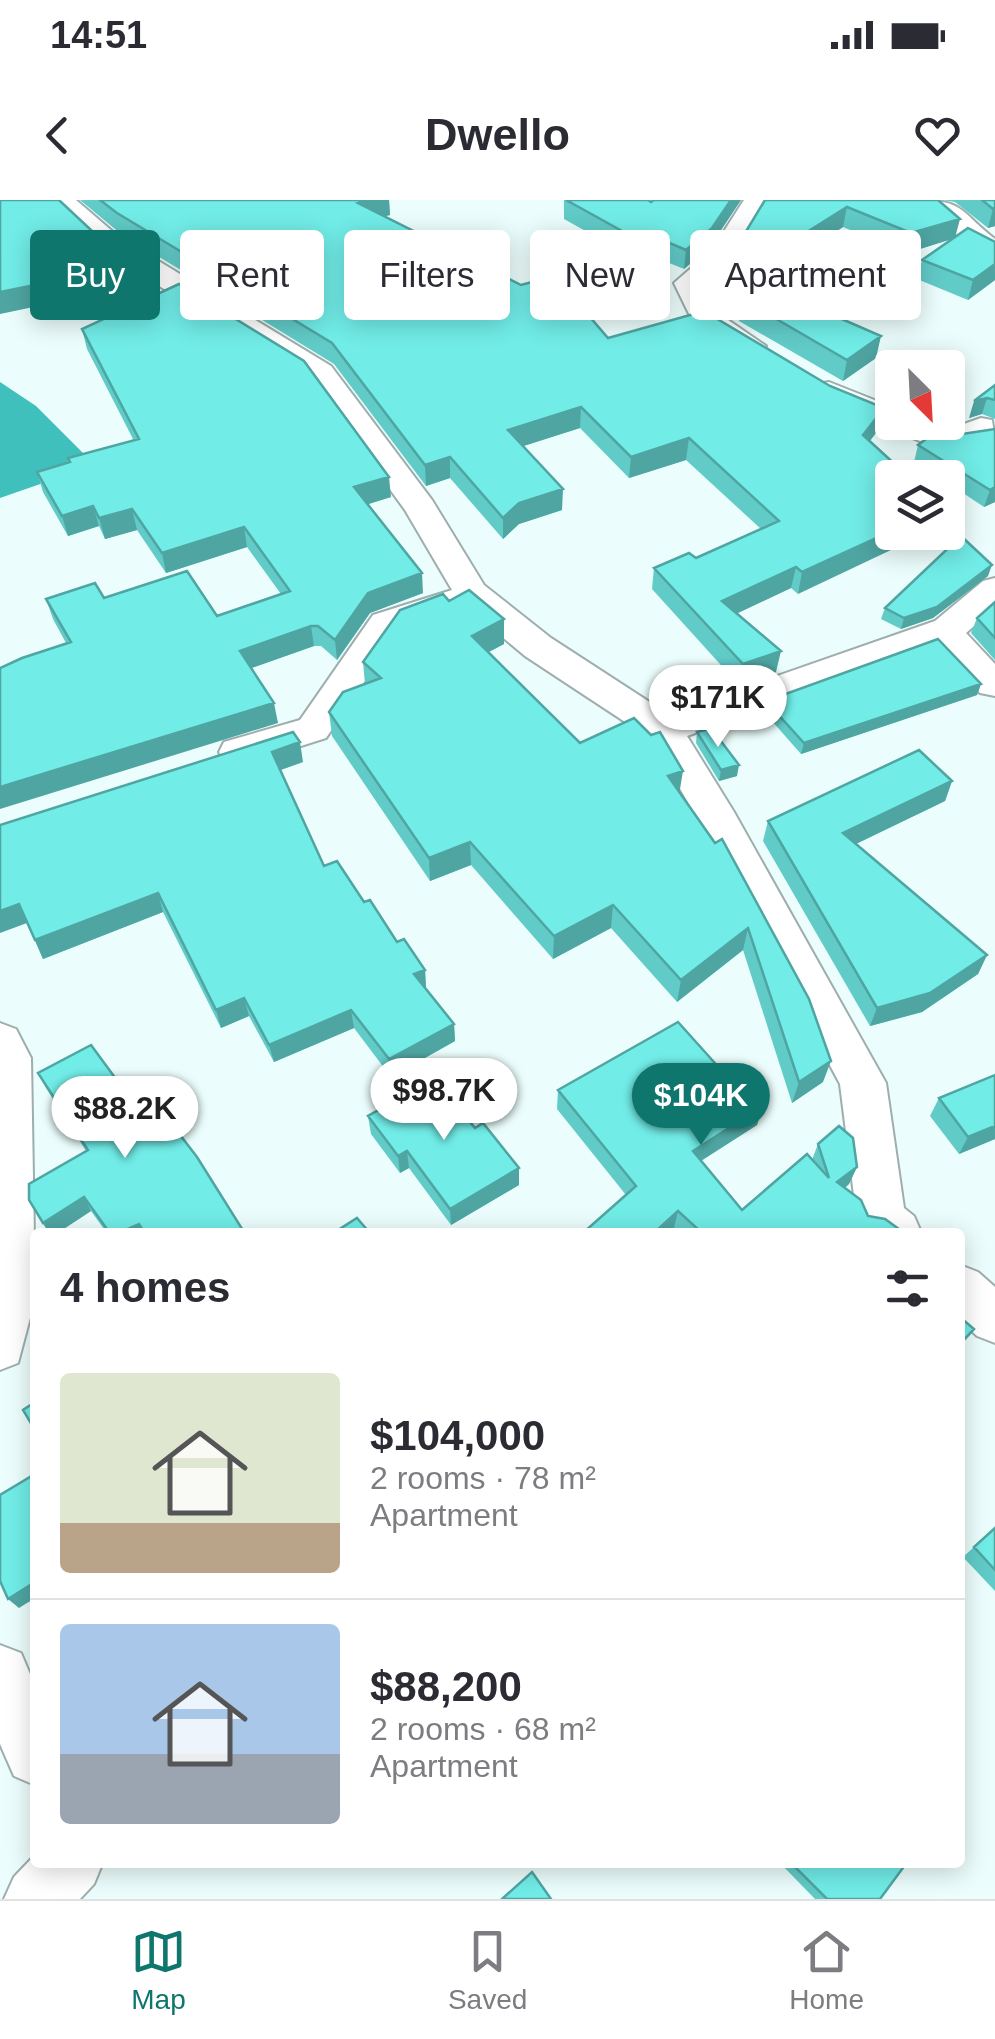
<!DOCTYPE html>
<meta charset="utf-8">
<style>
:root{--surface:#fff;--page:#f2f2f3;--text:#2b2b33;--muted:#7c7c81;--line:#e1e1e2;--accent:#0f766e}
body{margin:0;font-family:Arial,sans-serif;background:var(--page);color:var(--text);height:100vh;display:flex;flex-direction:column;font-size:38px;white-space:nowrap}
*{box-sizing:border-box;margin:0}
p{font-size:32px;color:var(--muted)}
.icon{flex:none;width:55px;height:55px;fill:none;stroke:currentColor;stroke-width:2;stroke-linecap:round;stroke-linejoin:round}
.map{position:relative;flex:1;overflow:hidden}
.sheet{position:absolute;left:30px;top:1028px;width:935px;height:640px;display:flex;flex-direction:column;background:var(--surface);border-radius:10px;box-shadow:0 5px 25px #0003}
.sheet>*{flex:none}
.hud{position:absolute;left:30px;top:30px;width:935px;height:90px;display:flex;gap:20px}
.needle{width:65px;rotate:156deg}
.fabs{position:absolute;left:875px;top:150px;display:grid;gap:20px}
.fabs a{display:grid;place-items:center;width:90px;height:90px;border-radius:10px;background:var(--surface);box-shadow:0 5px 25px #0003;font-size:50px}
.price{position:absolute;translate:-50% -85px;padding:0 22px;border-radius:35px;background:#fff;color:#222;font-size:32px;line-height:65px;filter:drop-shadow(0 2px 5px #0008)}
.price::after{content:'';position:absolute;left:50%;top:60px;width:30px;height:22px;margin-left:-15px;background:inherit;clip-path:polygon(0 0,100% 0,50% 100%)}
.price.active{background:var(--accent);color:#fff}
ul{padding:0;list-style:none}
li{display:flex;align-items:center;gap:30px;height:250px;padding:0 30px}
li+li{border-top:2px solid var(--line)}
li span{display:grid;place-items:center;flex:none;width:280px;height:200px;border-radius:10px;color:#555}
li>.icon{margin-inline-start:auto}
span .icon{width:120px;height:120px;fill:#fffc;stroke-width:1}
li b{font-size:42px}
h2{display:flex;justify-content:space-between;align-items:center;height:120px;padding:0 30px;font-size:42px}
.pill{padding:0 35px;border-radius:10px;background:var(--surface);box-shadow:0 5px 25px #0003;font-size:35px;line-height:90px}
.pill.active{background:var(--accent);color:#fff}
.status{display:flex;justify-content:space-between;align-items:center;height:70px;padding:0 50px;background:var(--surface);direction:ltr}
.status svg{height:28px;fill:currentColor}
header{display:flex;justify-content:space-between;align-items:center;height:130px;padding:0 30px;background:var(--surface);font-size:45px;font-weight:700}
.tab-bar{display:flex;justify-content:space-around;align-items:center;height:140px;border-top:2px solid var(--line);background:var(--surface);font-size:28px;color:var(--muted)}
.tab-bar a{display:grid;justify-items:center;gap:5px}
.tab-bar .active{color:var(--accent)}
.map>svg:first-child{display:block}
.water{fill:#40c0bd}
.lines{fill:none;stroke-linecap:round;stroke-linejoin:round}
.street-casing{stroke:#9daead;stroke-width:4}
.street{fill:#fff;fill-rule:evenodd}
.wall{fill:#61cbc7}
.shaded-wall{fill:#4fa5a2}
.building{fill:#71ece7;stroke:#4fa5a2;stroke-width:2.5}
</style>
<div class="status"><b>14:51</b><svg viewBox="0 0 49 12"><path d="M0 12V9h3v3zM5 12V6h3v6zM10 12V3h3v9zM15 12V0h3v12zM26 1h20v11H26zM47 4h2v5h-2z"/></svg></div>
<header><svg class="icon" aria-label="back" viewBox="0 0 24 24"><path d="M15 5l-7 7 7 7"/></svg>Dwello<svg class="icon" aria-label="heart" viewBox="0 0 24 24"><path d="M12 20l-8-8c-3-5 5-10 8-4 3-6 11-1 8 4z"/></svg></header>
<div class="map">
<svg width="995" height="1699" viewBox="0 0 995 1699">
<rect width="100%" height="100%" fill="#ebfdfc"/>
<path class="water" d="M0 182 36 206 95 265 0 298Z"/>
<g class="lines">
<defs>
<path id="street" d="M47 0H76L119 37 331 166 432 300 484 385 551 438 668 514 935 421 983 381 995 378V408L966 433 995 464V496L980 493 935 446 687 536 734 612 886 883 904 1008 914 1016 921 1032H863L857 1019 840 884 703 628 651 539 525 456 465 406 399 431 326 538 238 566 224 562 219 552 224 542 300 520 373 415 452 390 405 310 309 178 99 49Z
M744 0H770L733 61 703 85 715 111 766 146 762 152 751 155 693 122 674 83 712 50Z
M917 0C965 0 960 12 995 39V60L976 52Z
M829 182 892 207V222H931L947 230 981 218 992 220 995 242C973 237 958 253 936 248L818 198 814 191 818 184Z
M0 823 16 829 31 858 35 1099 18 1163 0 1170Z
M960 1065 978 1072 995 1087V1143L977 1136 960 1120Z
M0 1445 21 1453 35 1486V1585L14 1576 0 1544Z
M35 1655V1662H103L94 1684 80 1699H4L14 1677Z"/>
</defs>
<use href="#street" class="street-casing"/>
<use href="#street" class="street"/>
</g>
<path class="wall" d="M80 0H389L390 15 385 16 521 85 557 99 608 138 879 229 870 241 798 394 791 388 737 413 776 472 739 485 652 389 654 368 696 358 761 329 686 260 629 278 580 228 523 246 562 310 519 324 503 339 450 278 426 286 334 164 213 90 210 71 189 75 121 34Z
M564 0 651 2 654 0H741L709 48 684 69 642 52 632 57 564 19Z
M765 0H938L955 37 995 42V80L968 100 917 79 922 60 952 39 907 53 843 27 739 93 713 82 715 62 739 43Z
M942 0H995V26L988 28 955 2Z
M742 99 876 158 843 181 739 121Z
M82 129 391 297 368 304 423 393 370 413 337 460 321 446H314L251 468 278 523 66 443 53 419 46 399 104 398 217 416 281 394 247 347 166 373 137 330 105 339 99 326 68 336 43 292 37 272 134 241 87 149Z
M995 185V219L982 214 969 218Z
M995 229V302L984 307 948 283V278H938L914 262 918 245 949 236Z
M988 376 933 418 901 429 881 419 885 408Z
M449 401 504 419V444L488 452 580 543 680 592 715 643 823 882 792 903 743 750 677 802 611 728 553 759 471 665 430 681 332 536 329 512 365 484 363 462Z
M995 402V460L971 433 977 418Z
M981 484 977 495 801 554 764 512 766 501Z
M697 532 737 576 719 581 696 543Z
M303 562 280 570 324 666 364 702 397 742 425 770 426 788 454 824 455 841 391 877 354 828 274 862 249 816 221 828 163 712 43 759 27 723 0 625Z
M952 581 945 601 856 644 987 755 978 774 922 812 870 826 763 641 768 621Z
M722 871 763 906 757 925 701 961 742 1010 812 960 818 944 857 967 849 984 845 988 868 1016 903 1032H679L674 1028 670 1032H584L626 995 557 909 558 890Z
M38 873 155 932 244 1032H106L91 1011 59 1032H48L29 1000 86 951 46 888Z
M995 875V939L959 954 930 916 939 898Z
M368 916 475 928 519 968V985L451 1025 409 968 400 973 371 934Z
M995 1328V1391L963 1357Z
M779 1662H902L880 1699H815Z"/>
<path class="shaded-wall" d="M368 0H389L390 15 360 23 358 3Z
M731 0H741L709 48 684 69 686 50Z
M847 7 843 27 739 93 742 73Z
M995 8V26L988 28 993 9Z
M960 19 955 38 907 53 911 33Z
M644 32 642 52 632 57 633 37Z
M238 44 241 64 189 75 185 54Z
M144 63 148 83 0 114V92Z
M995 64V80L968 100 973 80Z
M881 136 876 158 843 181 847 160Z
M987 198 982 214 969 218 974 201Z
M581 207 580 228 508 251V230Z
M884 208 879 229 858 256 863 235Z
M689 238 686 260 629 278 631 257Z
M450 257V278L426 286 425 265Z
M389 277 391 297 356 308 354 287Z
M995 287V302L984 307 990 290Z
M563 289 562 310 519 324 503 339V318L519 303Z
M93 306 99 326 68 336 62 316Z
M132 309 137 330 105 339 99 318Z
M244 327 247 347 166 373 162 353Z
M892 331V332H929L798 394 802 372Z
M992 365 988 376 933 418 901 429 904 418Z
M796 367 791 388 719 422 722 401Z
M422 373 423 393 370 413 337 460 335 440 368 393Z
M504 419V444L472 461V436Z
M311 426 314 446 243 471 240 451Z
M781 451 776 472 739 485 743 464Z
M981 484 977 495 801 554 804 543Z
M274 503 278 523 0 609V587Z
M300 542 303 562 275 572 272 552Z
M739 565 737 576 719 581 721 570Z
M683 571 679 595 668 576Z
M952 581 945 601 837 653 843 633Z
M470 642 471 665 430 681 429 658Z
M158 693 163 712 43 759 35 740Z
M19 704 27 723 0 733V711Z
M613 705 611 728 553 759 554 736Z
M748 728 743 750 677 802 681 780Z
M987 755 978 774 922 812 870 826 877 808Z
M425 770 426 788 414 774Z
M244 798 249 816 221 828 216 810Z
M351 810 354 828 274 862 269 845Z
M454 824 455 841 391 877 389 859Z
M831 861 823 882 792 903 799 882Z
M763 906 757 925 688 969 693 951Z
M995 926V939L959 954 968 937Z
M407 951 409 968 400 973 398 956Z
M857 967 849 984 830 1000 837 982Z
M519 968V985L451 1025 450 1009Z
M84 997 91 1011 59 1032H49L43 1023Z
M678 1011 674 1028 670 1032H655Z
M139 1024 143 1032H121Z
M35 1382V1398L19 1408 8 1399Z"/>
<path class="building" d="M0 0H59L92 31 144 63 0 92Z
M100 0H368L358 3 521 85 536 81 557 99 571 95 608 138 704 111 830 186 884 208 863 235 910 278H892V331L802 372 796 367 722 401 781 451 743 464 654 368 689 353 696 358 779 321 689 238 631 257 581 207 508 230 563 289 519 303 503 318 450 257 425 265 332 143 210 69 241 55 238 44 185 54 117 13Z
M566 0H648L651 2 654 0H731L712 28 686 50 644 32 633 37Z
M765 0H938L960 19 911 33 847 7 742 73 715 62 739 43Z
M982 0H995V8L993 9Z
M968 28 995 42V64L973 80 922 60Z
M179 84 304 161 389 277 354 287 422 373 368 393 335 440 318 426H311L240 451 274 503 0 587V468L22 458 71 442 46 399 95 383 104 398 187 371 217 416 290 391 244 327 162 353 132 309 99 318 93 306 62 316 37 272 70 262 68 258 139 239 82 129Z
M775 90 881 136 847 160 742 99Z
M995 185V200L987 198 974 201Z
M995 229V287L990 290 918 245 934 233 949 236Z
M961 336 992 365 937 407 904 418 885 408Z
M469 390 504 419 472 436 580 543 634 518 651 535 660 532 683 571 668 576 715 643 722 639 809 799 831 861 799 882 748 728 681 780 613 705 554 736 470 642 429 658 329 512 343 492 381 478 363 462 400 410 443 394 449 401Z
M995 402V438L977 418Z
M938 439 981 484 804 543 766 501Z
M711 528 739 565 721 570 697 532Z
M293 532 300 542 272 552 324 666 337 661 364 702 370 700 397 742 404 739 425 770 414 774 454 824 389 859 351 810 269 845 244 798 216 810 158 693 35 740 19 704 0 711V625Z
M919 550 952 581 843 633 987 755 930 793 877 808 768 621Z
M678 822 722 871 727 868 763 906 693 951 742 1010 807 954 829 978 818 944 839 926 853 938 857 967 837 982 861 1000 868 1016 885 1019 903 1032H701L678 1011 655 1032H584L636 986 558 890Z
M91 845 155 932 171 923 197 957 244 1032H144L139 1024 121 1032H109L84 997 43 1023 29 1000V984L88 950 38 873Z
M995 875V926L968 937 939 898Z
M435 878 475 928 483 923 519 968 450 1009 407 951 398 956 368 916Z
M357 1018 369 1032H335Z
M960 1117 974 1129 960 1144Z
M35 1202V1230L23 1210Z
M35 1274V1316L33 1318 35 1321V1382L8 1399 0 1381V1295Z
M995 1328V1370L974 1347Z
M790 1662H902L905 1665 880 1699H827Z
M532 1672 551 1699H502Z"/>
</svg>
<div class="fabs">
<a><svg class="needle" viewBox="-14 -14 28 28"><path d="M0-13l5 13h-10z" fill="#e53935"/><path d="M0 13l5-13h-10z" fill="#7c7c81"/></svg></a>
<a><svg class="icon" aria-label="layers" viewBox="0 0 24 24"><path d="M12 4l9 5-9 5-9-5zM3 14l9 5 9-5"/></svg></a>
</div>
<b class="price" style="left:718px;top:550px">$171K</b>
<b class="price" style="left:444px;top:943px">$98.7K</b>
<b class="price active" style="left:701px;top:948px">$104K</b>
<b class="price" style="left:125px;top:961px">$88.2K</b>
<div class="hud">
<a class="pill active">Buy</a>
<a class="pill">Rent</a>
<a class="pill">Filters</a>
<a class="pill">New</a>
<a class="pill">Apartment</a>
</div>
<section class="sheet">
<h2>4 homes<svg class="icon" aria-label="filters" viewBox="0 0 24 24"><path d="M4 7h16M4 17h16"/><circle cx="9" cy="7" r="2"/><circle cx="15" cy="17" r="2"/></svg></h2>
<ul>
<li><span style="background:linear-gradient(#dfe7d0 75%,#b9a48a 0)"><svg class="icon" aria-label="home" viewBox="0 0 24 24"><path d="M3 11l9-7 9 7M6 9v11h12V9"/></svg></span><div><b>$104,000</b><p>2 rooms · 78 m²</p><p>Apartment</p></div></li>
<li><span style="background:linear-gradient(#a9c7e8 65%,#9aa5b1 0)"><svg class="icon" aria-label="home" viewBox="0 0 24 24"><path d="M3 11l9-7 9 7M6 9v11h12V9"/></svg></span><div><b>$88,200</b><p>2 rooms · 68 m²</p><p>Apartment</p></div></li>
</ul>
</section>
</div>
<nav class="tab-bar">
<a class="active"><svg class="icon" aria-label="map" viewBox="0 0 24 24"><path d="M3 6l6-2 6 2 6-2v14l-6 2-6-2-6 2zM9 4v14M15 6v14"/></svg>Map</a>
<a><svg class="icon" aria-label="saved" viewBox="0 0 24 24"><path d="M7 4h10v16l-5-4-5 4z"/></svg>Saved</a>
<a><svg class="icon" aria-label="home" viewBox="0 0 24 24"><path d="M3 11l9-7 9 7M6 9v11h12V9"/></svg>Home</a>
</nav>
